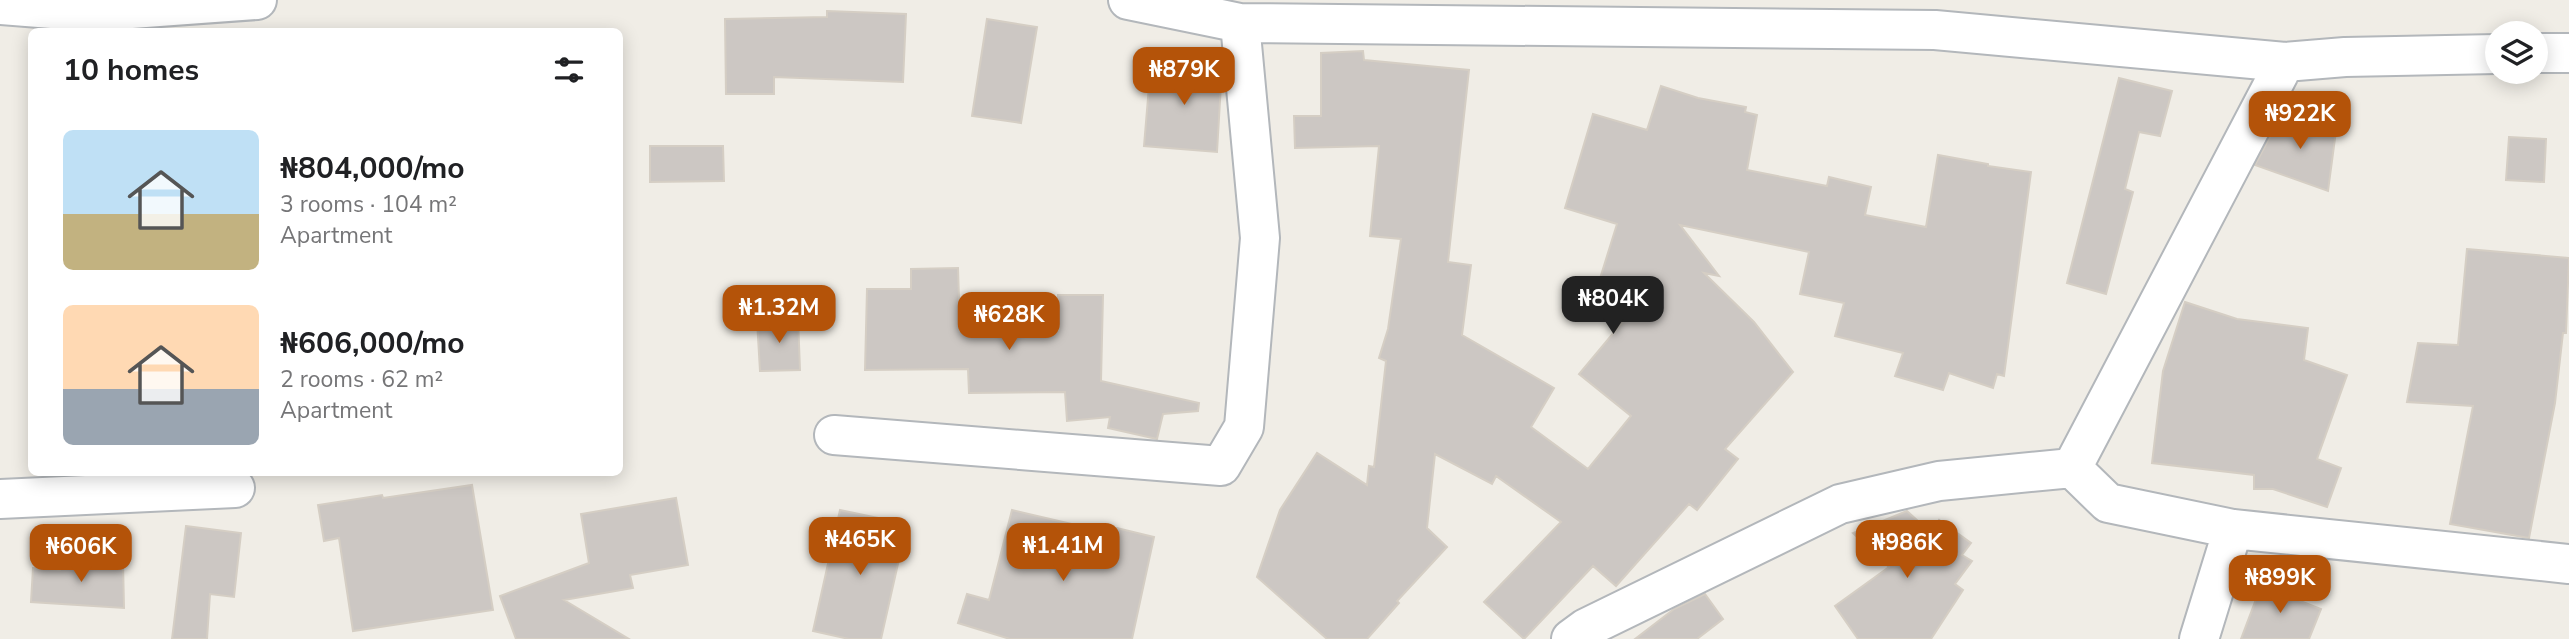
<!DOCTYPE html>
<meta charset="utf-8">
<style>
:root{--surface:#fff;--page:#f6f6f6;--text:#202124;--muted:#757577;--accent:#b45309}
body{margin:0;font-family:"Nunito Sans",sans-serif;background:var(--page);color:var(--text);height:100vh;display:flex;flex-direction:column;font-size:26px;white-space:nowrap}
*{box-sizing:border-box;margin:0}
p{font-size:23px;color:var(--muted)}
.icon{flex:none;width:38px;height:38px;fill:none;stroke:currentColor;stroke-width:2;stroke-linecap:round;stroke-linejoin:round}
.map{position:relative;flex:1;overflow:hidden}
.details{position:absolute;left:28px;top:28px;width:595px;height:448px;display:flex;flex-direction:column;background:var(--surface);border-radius:10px;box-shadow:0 4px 18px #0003}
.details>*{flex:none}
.buttons{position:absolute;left:2485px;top:21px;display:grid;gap:14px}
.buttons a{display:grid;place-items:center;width:63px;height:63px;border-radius:50%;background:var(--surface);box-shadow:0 4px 18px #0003;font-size:35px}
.price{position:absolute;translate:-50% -60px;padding:0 16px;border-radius:14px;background:var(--accent);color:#fff;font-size:23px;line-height:46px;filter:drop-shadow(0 2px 4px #0008)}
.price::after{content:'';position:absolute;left:50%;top:42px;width:21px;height:16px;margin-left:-10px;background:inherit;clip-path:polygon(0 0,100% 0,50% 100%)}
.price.current{background:#222;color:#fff}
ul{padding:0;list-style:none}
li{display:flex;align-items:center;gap:21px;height:175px;padding:0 35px}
li span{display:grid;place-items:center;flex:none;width:196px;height:140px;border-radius:10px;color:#555}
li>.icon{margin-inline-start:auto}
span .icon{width:84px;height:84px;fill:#fffc;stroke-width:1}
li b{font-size:30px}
h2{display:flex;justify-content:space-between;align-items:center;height:84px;padding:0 35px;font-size:30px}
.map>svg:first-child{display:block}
.building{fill:#ccc7c3;stroke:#d5cec4;stroke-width:2}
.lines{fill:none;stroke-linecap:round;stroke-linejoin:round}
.minor-casing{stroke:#b3b7bb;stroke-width:42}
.minor{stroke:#fff;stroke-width:38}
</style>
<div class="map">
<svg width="2569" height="639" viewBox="0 0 2569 639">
<rect width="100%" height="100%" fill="#f0ede6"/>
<path class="building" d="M827 11 906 14 903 82 774 77V94H726L725 19 827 17Z
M987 19 1037 27 1021 123 972 116Z
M1363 51 1364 60 1469 70 1448 262 1471 265 1462 335 1554 388 1531 427 1588 469 1631 416 1579 374 1631 312 1593 301 1617 224 1565 208 1593 114 1647 130 1661 86 1698 98 1746 107 1745 112 1757 115 1747 170 1827 186 1829 177 1871 187 1865 215 1926 227 1938 155 1988 164V166L2031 172 2004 376 1997 374 1993 388 1949 373 1943 390 1895 376 1903 353 1835 336 1844 303 1800 294 1809 252 1680 225 1719 276 1704 273 1754 322 1793 372 1725 449 1738 459 1697 510 1689 504 1616 586 1593 566 1524 639 1484 602 1561 522 1496 476 1492 484 1435 454 1427 528 1447 547 1397 601 1399 603 1367 639H1327L1257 577 1280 510 1317 453 1367 485 1369 466 1374 467 1386 361 1379 358 1388 329 1401 239 1370 236 1379 146 1295 148 1294 116H1321V53Z
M1151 62 1222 67 1217 152 1144 146Z
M2119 78 2172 91 2160 136 2139 132 2125 189 2133 192 2106 294 2067 283Z
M2283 112 2336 131 2328 191 2255 165Z
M2509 137 2546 139 2544 182 2506 180Z
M650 146H723L724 181 650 182Z
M2467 249 2569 258 2566 333H2563L2555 403 2529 538 2450 524 2473 406 2407 402 2418 343 2458 345Z
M958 268 960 331 1058 330V295H1103L1101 381 1199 403 1198 411 1163 414 1157 439 1108 428 1110 417 1067 421 1065 392 969 393 968 369 865 370 867 289H911V269Z
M2185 302 2237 319 2308 328 2304 360 2347 375 2317 459 2341 468 2327 507 2273 489H2254V475L2152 463 2163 371Z
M798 318 800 370 760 371 757 320Z
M472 485 493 610 353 631 339 538 324 541 318 505 382 495 383 498Z
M676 498 688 565 630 575 633 588 564 600 629 639H516L500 596 589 563 581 514Z
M840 510 907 524 881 639H849L813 631Z
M1012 510 1106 532 1117 528 1154 537 1132 639H1010L958 623 967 594 989 600Z
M1907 511 1930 532 1939 520 1971 543 1962 555 1972 561 1955 584 1963 590 1931 639H1858L1835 606 1889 567 1853 533Z
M186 526 241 533 234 597 210 594 207 639H172Z
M61 560 123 562 124 608 31 602 33 568 60 570Z
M2264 578 2293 589 2290 597 2321 609 2309 639H2241Z
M1705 594 1723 619 1697 639H1635L1674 609Z"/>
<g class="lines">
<defs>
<path id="minor" d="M1128 0 1240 23
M0 5 90 12 257 0
M2536 53H2569
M834 435 1221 466 1244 427 1260 238 1240 23 1935 30 2285 62 2345 57 2497 54
M2072 468 2285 62
M0 499 235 488
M1571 639 1586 628 1840 504 1939 481 2072 468 2108 503 2233 529 2569 564
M2199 639 2233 529"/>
</defs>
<use href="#minor" class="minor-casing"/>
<use href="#minor" class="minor"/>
</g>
</svg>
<div class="buttons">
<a><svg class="icon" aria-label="layers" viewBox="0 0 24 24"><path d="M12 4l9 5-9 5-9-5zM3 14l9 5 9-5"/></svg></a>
</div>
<b class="price" style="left:1184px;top:107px">₦879K</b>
<b class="price" style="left:2300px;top:151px">₦922K</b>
<b class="price current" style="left:1613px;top:336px">₦804K</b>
<b class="price" style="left:779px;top:345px">₦1.32M</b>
<b class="price" style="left:1009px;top:352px">₦628K</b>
<b class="price" style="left:860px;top:577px">₦465K</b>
<b class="price" style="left:1907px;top:580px">₦986K</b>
<b class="price" style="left:1063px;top:583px">₦1.41M</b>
<b class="price" style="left:81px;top:584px">₦606K</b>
<b class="price" style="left:2280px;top:615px">₦899K</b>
<section class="details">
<h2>10 homes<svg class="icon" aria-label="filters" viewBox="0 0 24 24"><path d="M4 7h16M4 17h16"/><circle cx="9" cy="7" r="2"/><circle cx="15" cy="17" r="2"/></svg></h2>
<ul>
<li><span style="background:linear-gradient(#bfe0f5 60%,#c2b280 0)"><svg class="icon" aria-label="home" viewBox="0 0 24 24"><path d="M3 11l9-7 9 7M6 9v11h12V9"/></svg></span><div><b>₦804,000/mo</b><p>3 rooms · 104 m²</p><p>Apartment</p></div></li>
<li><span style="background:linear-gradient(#ffd9b3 60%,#9aa5b1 0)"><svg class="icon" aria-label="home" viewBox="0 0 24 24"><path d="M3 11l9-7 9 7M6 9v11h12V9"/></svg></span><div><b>₦606,000/mo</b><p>2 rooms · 62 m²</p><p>Apartment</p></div></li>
</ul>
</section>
</div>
